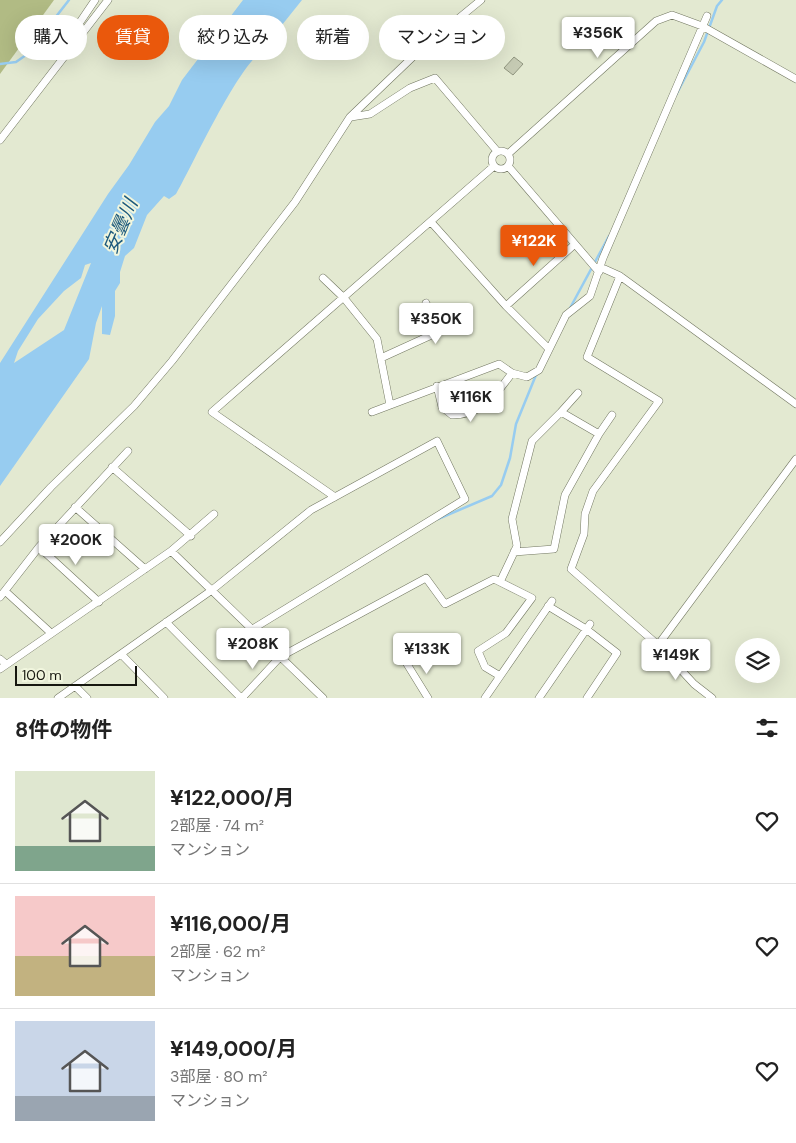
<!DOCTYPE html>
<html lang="ja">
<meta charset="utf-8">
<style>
:root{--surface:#fff;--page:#f2f2f2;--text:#222;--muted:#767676;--line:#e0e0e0;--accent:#ea580c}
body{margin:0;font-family:"DM Sans","Noto Sans JP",sans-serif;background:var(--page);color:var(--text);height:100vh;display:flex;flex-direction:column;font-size:19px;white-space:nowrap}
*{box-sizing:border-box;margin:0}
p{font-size:16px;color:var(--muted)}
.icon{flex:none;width:28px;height:28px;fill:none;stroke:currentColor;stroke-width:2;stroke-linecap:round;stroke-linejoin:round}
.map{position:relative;height:698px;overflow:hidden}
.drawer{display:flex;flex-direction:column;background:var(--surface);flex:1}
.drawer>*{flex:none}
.guide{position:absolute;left:15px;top:15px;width:500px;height:45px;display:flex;gap:10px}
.tools{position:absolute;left:735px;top:638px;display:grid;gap:10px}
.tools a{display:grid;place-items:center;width:45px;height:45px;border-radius:50%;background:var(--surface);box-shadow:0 5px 20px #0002;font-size:25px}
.scale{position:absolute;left:15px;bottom:12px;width:122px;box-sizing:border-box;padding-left:5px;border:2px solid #16170f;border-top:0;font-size:14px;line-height:18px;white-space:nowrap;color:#16170f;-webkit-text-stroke:4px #f1f6de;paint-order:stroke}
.price{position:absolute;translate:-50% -42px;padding:0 11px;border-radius:5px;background:#fff;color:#222;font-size:16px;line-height:32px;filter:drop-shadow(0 1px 2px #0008)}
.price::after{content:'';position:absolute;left:50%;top:30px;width:15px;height:11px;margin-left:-8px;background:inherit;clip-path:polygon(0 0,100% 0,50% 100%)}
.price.selected{background:var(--accent);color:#fff}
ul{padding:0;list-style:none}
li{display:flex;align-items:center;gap:15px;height:125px;padding:0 15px}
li+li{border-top:1px solid var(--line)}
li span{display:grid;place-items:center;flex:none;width:140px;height:100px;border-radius:0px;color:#555}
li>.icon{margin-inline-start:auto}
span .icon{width:60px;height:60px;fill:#fffc;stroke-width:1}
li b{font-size:21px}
h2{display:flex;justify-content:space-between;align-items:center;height:60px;padding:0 15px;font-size:21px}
.tag{padding:0 18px;border-radius:22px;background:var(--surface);box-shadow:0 5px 20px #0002;font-size:18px;line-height:45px}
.tag.selected{background:var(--accent);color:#fff}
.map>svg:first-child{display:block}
.forest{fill:#b1bb84}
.water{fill:#97ccf0;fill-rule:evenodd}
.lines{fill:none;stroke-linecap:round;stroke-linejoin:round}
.stream{stroke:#97ccf0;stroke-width:2.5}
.building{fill:#c5cab3;stroke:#90957f}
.minor-casing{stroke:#727761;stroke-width:8}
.minor{stroke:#fff;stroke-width:7}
.labels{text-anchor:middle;stroke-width:4;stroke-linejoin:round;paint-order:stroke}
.water-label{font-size:19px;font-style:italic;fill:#1c597c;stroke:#f1f6de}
</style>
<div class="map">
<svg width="796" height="698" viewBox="0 0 796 698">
<rect width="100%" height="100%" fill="#e3e9d1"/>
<path class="forest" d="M0 0H54L0 74Z"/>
<path class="water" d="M243 0H302L270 40 268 48C243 53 191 169 176 194L169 199 164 196 147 215 134 248 125 256 120 272V283L115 291V316L110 335 102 334V306L96 323 89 359 0 486V363L108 194 129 165 155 122 169 106 182 80ZM91 263 64 330 14 363 18 351 38 319 64 291 81 278 85 265Z"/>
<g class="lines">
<path class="stream" d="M0 64 16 62 26 55 69 0
M676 95 704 42 717 6 722 0
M569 310 609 236
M438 519 492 496 501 485 510 458 516 424 536 375"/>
</g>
<path class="building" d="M514 57 523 64 513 75 504 68Z"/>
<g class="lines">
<defs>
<path id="minor" d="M72 46 74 31 95 0
M351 117 370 114 410 88 435 78 497 151
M0 140 108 0
M492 160a9 9 0 1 1 18 0a9 9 0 1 1-18 0Z
M508 154 656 21 672 15 702 26 796 79
M508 166 599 272
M431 222 506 306 548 348
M600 267 620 276 796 404
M620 276 587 357 659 401 593 491 585 514 584 534 571 569 658 645 694 684 712 698
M323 278 344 298 377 339 390 405
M506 306 575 244
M381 358 438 332 426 303
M437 386 442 407 452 415C482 415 496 395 512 373
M372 412 499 364 512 373 527 377 539 370 566 315 590 296 603 258 707 16
M561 412 578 393
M599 434 612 415
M112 467 191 536
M335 497 212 412 494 166
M75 507 145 569
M0 542 51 487 134 406 172 361 295 202 350 117 420 50 481 0
M39 547 99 602
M171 551 323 698
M500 582 517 546 512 519 532 441 561 412 599 434 565 495 554 549 514 552
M5 591 51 633
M0 597 39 547 128 451
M548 606 586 629 617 653 587 698
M166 622 241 698
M658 645 796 459
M121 654 164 698
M0 659 6 664
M407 664 428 698
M0 669 171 551 214 514
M75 686 87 698
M58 698 212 590 311 510 437 441 465 499 251 630
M242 698 280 657 426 578 445 604 494 579 532 598 506 633 478 651 485 667 500 676
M485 698 552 601
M539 698 590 624"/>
</defs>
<use href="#minor" class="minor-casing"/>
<use href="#minor" class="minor"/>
</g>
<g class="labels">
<g class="water-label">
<text transform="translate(120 226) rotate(-67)" y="7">安曇川</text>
</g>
</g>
</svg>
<div class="tools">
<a><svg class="icon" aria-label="layers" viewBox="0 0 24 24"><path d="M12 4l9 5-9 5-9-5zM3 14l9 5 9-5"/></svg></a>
</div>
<div class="scale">100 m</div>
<b class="price" style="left:598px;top:59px">¥356K</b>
<b class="price selected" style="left:534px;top:267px">¥122K</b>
<b class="price" style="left:436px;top:345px">¥350K</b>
<b class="price" style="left:471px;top:423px">¥116K</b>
<b class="price" style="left:76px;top:566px">¥200K</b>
<b class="price" style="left:253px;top:670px">¥208K</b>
<b class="price" style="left:427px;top:675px">¥133K</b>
<b class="price" style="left:676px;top:681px">¥149K</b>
<div class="guide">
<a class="tag">購入</a>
<a class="tag selected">賃貸</a>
<a class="tag">絞り込み</a>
<a class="tag">新着</a>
<a class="tag">マンション</a>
</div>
</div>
<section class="drawer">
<h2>8件の物件<svg class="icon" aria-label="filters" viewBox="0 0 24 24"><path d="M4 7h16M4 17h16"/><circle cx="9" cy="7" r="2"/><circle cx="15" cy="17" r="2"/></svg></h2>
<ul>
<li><span style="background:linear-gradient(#dfe7d0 75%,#7fa58c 0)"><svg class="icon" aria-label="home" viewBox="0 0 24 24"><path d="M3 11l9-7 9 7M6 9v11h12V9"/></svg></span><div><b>¥122,000/月</b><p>2部屋 · 74 m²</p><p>マンション</p></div><svg class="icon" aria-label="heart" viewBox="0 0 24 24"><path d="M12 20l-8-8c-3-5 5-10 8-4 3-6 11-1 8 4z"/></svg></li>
<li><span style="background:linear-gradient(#f6c9c9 60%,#c2b280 0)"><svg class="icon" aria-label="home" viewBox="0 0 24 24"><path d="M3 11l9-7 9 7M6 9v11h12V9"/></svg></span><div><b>¥116,000/月</b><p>2部屋 · 62 m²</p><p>マンション</p></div><svg class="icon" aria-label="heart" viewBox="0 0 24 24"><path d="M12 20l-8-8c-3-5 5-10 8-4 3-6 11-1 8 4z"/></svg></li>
<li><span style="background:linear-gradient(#c9d6e8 75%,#9aa5b1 0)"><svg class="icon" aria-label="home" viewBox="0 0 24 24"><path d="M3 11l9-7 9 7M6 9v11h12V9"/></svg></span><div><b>¥149,000/月</b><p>3部屋 · 80 m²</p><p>マンション</p></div><svg class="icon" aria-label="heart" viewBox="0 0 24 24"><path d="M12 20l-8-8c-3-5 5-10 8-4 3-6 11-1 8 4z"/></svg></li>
</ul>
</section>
